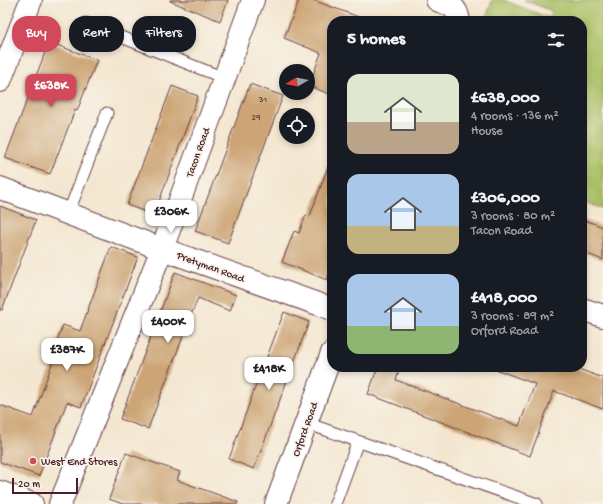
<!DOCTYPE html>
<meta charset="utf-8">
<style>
:root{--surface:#171b24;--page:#20242c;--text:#f1f3f6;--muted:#9ea1a6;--accent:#d1495b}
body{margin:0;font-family:"Gochi Hand",sans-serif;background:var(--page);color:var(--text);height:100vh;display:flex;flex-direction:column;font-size:15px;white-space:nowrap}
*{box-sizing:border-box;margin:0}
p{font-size:13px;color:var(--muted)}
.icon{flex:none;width:22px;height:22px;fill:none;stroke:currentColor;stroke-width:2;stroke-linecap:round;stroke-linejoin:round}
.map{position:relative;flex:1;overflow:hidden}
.panel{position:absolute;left:327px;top:16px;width:260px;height:356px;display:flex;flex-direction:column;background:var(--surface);border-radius:16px;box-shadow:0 2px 6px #0003}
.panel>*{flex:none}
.guide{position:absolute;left:12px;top:16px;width:255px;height:36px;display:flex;gap:8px}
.needle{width:26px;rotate:261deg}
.buttons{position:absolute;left:279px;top:64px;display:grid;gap:8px}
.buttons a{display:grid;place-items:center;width:36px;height:36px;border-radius:50%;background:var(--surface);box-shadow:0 2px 6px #0003;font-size:20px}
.scale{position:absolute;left:12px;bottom:10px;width:66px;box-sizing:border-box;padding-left:4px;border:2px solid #4a1f2b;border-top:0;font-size:11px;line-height:14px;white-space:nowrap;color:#4a1f2b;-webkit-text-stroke:3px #f7f3e8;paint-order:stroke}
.price{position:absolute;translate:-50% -34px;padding:0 9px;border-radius:8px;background:#fff;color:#222;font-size:13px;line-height:26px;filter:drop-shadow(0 1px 2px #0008)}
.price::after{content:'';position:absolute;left:50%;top:24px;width:12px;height:9px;margin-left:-6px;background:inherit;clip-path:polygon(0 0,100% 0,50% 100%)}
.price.current{background:var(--accent);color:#fff}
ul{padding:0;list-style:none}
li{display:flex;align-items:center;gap:12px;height:100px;padding:0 20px}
li span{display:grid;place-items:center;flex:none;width:112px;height:80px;border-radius:12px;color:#555}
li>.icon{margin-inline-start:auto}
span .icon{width:48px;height:48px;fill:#fffc;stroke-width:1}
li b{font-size:17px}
h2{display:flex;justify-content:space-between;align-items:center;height:48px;padding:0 20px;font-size:17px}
.pill{padding:0 14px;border-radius:16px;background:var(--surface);box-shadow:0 2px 6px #0003;font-size:14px;line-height:36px}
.pill.current{background:var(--accent);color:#fff}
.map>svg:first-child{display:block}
.green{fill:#aac065;stroke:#7a7048}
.building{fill:#cca475}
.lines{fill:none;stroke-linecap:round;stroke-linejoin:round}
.service-casing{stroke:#643d44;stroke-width:13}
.minor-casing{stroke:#643d44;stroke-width:24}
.tertiary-casing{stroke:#643d44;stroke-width:24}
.primary-casing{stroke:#643d44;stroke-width:24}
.service{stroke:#fff;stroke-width:11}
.minor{stroke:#fff;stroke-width:22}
.tertiary{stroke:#fff;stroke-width:22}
.primary{stroke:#fff;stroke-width:22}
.poi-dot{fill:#d1495b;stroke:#f7f3e8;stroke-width:1.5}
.labels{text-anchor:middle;stroke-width:3.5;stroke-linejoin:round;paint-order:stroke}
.number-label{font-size:9px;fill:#6a403e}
.street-label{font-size:11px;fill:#4a1f2b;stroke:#f7f3e8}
.poi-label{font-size:11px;fill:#4a1f2b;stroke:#f7f3e8;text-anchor:start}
</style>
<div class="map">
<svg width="603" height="504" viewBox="0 0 603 504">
<rect width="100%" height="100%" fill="#f7f3e8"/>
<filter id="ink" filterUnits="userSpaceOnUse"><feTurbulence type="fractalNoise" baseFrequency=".025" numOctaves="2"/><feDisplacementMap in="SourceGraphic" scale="8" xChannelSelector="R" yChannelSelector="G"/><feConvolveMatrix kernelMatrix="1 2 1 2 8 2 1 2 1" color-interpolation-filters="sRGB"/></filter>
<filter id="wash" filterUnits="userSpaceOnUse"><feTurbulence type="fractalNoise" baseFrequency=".012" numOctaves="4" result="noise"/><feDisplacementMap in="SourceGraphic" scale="16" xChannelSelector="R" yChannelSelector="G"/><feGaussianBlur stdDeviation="0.9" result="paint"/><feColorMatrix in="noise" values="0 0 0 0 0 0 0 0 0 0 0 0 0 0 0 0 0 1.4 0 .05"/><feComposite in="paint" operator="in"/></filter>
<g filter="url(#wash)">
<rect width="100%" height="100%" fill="#f4e7d1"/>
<path class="green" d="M492 0H503L549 18 552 11 524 0H603V209L582 201V21H485Z"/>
<g id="blocks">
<path class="building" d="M170 0H228L220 21 170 1Z
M299 0H313L364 19V21H332V95L309 86 321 53 284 38Z
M49 42 97 60 77 111 75 110 50 174 5 158Z
M250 84 283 96 228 243 195 231Z
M172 86 198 96 154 215 127 205Z
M330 161H332V268L327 280 282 262 294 231 299 233 306 215 310 216Z
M0 206 36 220 2 310H0Z
M582 219 603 227V260L582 252Z
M111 247 138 257 81 407 67 402 39 476 0 462V405L33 417 57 350 54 349 63 325 80 331Z
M175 272 236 295 230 311 198 298 191 315 148 429 120 419Z
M284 312 309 322 254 469 229 459 256 385V386Z
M378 367H400L396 380 519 426 535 384 495 369 496 367H573L603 378V409L554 391 530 456 368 394Z
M126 453 180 472 177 480 238 502 237 504H123L109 499Z"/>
</g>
</g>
<g filter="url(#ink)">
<use href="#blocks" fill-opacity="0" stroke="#643d44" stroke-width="1"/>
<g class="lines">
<defs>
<path id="service" d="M86 23 224 78
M68 214 107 113
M306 423 537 504
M335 504 358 441"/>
<path id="minor" d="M437 0C450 5 457 6 459 21
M0 188 162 249 332 309
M582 309 603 316
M60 504 162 249 253 0
M276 504 332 353"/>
<path id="tertiary" d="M0 81 31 0"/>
<path id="primary" d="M0 492 32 504"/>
</defs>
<use href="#service" class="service-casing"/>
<use href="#minor" class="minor-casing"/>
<use href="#tertiary" class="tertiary-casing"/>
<use href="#primary" class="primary-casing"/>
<use href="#service" class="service"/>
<use href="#minor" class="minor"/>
<use href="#tertiary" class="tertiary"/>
<use href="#primary" class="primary"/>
</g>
</g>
<circle class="poi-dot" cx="33" cy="461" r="4"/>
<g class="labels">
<g class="number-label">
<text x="263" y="102">31</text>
<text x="256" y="120">29</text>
</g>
<g class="street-label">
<text transform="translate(197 152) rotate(-70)" y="4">Tacon Road</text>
<text transform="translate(211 266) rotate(20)" y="4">Pretyman Road</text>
<text transform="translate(304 429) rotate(-70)" y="4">Orford Road</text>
</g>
<g class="poi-label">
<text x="41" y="465">West End Stores</text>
</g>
</g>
</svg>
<div class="buttons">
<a><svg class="needle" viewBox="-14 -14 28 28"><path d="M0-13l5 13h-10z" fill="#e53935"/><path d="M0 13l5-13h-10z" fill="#9ea1a6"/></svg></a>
<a><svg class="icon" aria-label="locate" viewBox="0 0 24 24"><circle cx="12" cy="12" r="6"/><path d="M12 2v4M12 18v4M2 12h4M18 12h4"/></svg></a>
</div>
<div class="scale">20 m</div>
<b class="price current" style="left:51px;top:108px">£638K</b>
<b class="price" style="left:171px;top:234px">£306K</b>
<b class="price" style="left:168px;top:344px">£400K</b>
<b class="price" style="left:67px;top:372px">£387K</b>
<b class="price" style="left:269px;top:391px">£418K</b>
<div class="guide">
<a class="pill current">Buy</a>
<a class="pill">Rent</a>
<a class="pill">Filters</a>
</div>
<section class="panel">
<h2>5 homes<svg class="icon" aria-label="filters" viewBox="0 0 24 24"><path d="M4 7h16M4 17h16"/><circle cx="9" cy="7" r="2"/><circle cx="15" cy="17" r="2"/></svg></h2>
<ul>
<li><span style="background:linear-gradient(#dfe7d0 60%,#b9a48a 0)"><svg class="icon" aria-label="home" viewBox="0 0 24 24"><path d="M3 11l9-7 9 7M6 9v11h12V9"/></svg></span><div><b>£638,000</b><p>4 rooms · 136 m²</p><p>House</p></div></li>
<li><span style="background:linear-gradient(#a9c7e8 65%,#c2b280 0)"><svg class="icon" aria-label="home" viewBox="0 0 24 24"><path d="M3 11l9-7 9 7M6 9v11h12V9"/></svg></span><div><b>£306,000</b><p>3 rooms · 80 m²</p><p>Tacon Road</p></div></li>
<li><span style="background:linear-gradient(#a9c7e8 65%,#8fb573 0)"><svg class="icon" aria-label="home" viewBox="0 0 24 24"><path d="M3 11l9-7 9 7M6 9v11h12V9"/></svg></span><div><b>£418,000</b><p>3 rooms · 89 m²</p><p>Orford Road</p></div></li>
</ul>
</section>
</div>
